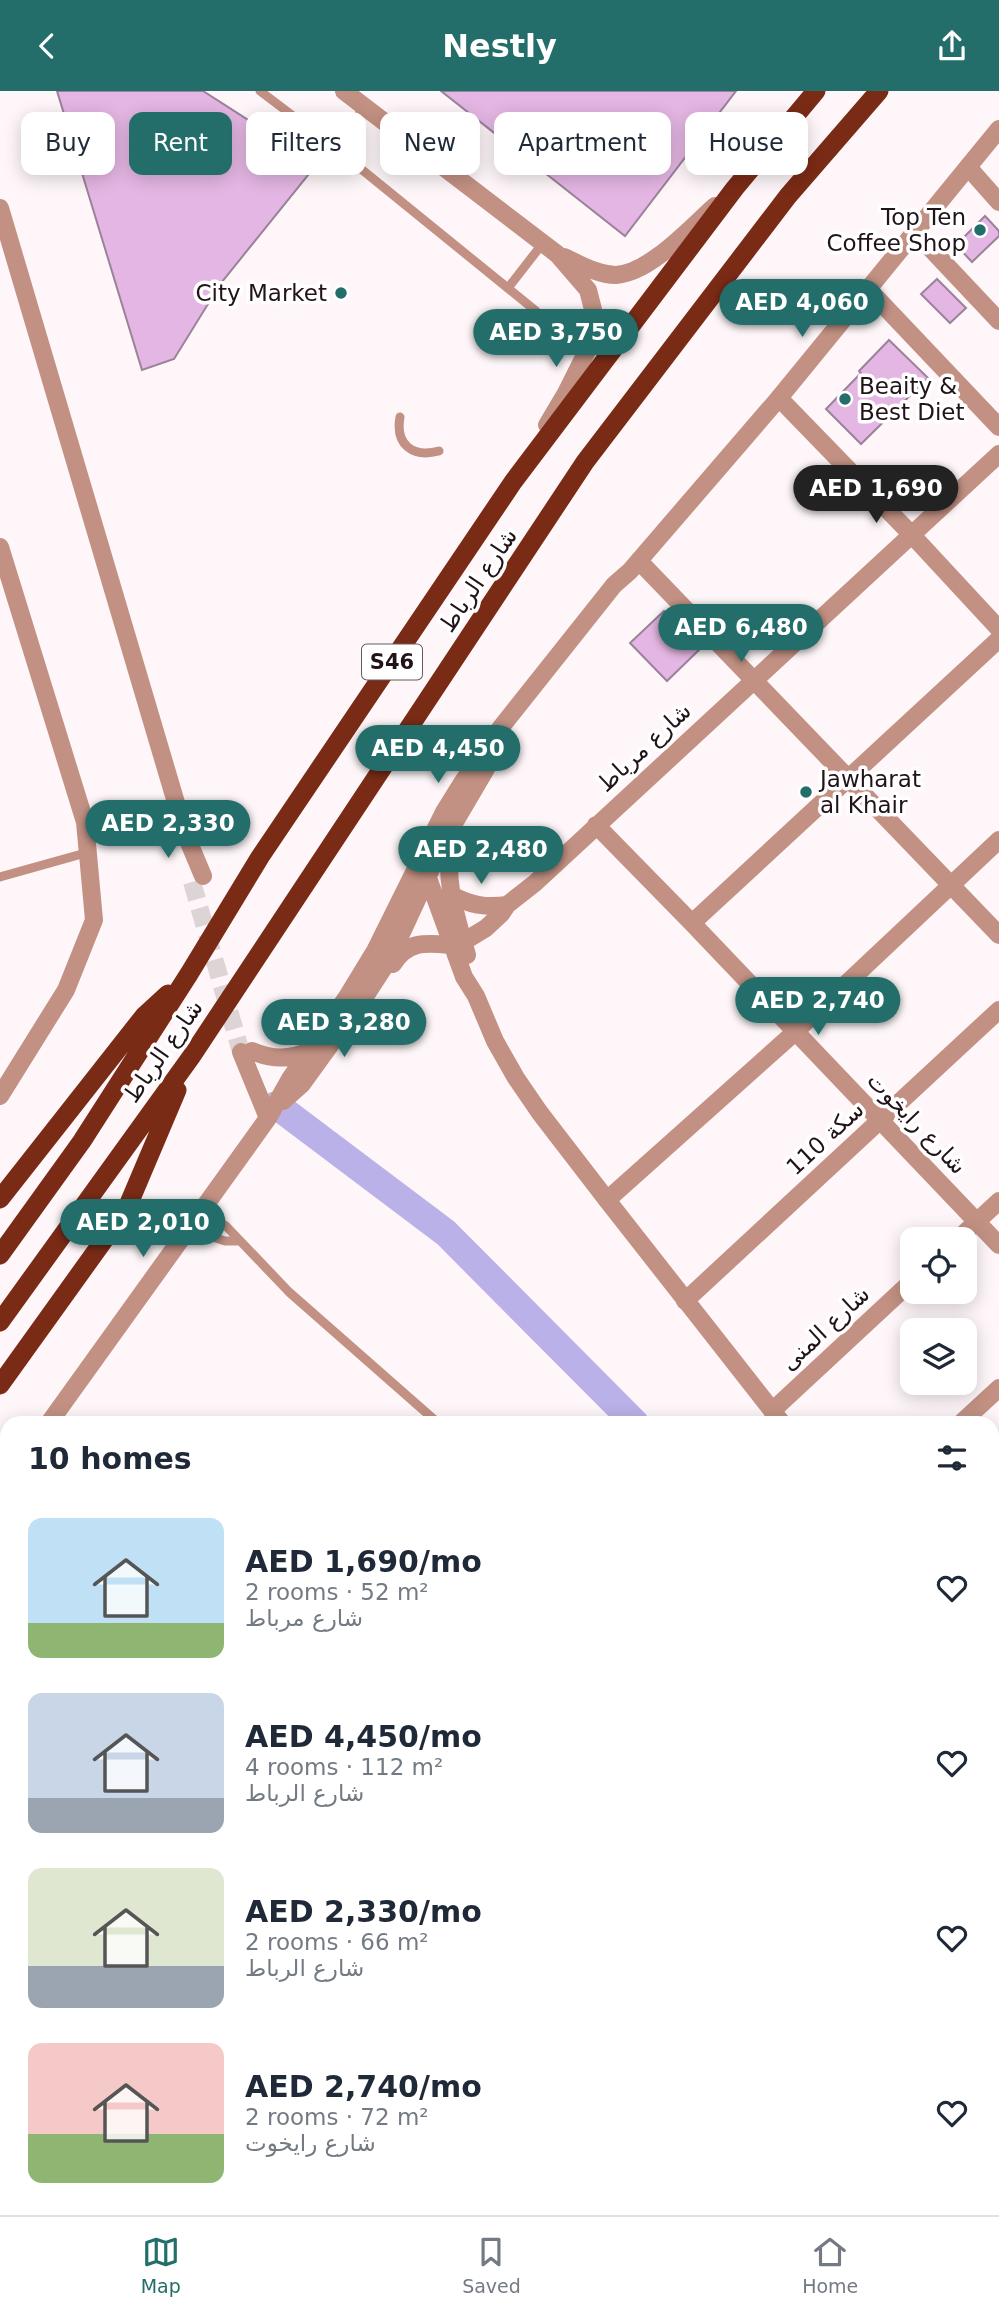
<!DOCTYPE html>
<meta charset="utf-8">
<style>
:root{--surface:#fff;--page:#f2f2f3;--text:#1f2937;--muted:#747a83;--line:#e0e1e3;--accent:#236e6a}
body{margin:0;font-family:"DejaVu Sans","Noto Sans Arabic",sans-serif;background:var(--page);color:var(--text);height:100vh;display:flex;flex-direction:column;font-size:26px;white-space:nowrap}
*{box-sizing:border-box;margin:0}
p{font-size:23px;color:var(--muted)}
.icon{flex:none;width:38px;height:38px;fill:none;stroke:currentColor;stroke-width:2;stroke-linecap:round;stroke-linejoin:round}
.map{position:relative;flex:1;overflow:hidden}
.details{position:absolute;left:0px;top:1325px;width:999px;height:800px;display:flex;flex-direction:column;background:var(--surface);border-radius:21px 21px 0 0;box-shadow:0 4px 18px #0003}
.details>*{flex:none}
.guide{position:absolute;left:21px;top:21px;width:957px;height:63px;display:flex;gap:14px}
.fabs{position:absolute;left:900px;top:1136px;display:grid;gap:14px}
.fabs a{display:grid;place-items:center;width:77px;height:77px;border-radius:14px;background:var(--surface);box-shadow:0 4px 18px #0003;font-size:35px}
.price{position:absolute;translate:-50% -60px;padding:0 16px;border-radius:24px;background:var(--accent);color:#fff;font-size:23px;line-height:46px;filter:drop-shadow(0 2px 4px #0008)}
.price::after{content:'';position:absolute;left:50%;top:42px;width:21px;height:16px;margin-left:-10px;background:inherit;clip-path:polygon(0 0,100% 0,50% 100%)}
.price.on{background:#222;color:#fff}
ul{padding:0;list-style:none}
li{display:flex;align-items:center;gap:21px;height:175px;padding:0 28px}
li span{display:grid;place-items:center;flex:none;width:196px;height:140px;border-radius:14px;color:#555}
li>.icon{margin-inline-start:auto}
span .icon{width:84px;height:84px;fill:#fffc;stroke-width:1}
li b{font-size:30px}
h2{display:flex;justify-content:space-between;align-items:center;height:84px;padding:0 28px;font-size:30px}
.chip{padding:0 24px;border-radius:14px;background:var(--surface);box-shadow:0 4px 18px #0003;font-size:24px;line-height:63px}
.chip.on{background:var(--accent);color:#fff}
header{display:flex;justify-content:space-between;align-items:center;height:91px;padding:0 28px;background:var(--accent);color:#fff;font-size:32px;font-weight:700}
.menu{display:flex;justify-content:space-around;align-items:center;height:98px;border-top:2px solid var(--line);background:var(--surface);font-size:19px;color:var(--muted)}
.menu a{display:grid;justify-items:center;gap:4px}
.menu .on{color:var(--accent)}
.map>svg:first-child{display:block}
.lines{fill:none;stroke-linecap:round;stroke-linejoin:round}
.river{stroke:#bbb1e9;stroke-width:28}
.building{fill:#e4b6e3;stroke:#9b829a;stroke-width:2}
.tertiary-tunnel{stroke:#ddd4d6;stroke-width:18;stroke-dasharray:18 9;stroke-linecap:butt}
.service{stroke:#c29183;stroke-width:9}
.minor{stroke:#c29183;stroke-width:18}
.tertiary{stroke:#c29183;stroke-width:18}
.trunk{stroke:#7a2b16;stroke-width:19}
.poi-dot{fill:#236e6a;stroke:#fff;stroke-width:2.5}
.labels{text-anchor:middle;stroke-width:7;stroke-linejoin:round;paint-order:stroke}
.shield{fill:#fff;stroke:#645a5d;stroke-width:2}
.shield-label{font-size:21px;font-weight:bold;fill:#211317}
.poi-label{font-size:23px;fill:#211317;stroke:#fff;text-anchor:end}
.street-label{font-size:23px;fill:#211317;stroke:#fff}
</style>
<header><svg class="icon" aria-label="back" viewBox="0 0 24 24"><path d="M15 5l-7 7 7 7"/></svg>Nestly<svg class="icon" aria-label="share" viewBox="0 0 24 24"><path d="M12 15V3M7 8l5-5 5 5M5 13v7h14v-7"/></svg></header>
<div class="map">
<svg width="999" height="2124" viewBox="0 0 999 2124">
<rect width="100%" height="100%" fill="#fef6f8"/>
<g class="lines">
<path class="river" d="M276 1014 446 1142 635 1332
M992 1707 999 1714"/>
</g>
<path class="building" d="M57 0H203L317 73 221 192 174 268 142 279Z
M441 0H736L625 145Z
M985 125 999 140V145L972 171 956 154Z
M937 188 966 217 950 232 921 203Z
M889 249 928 287 861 353 826 318 861 282 859 280Z
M664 520 700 558 667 590 630 552Z"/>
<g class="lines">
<path class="tertiary-tunnel" d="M192 791 241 961"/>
<path class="service" d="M260 0 334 56 536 220 540 229 538 236
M334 56 365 15
M508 197 543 152
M400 326C395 354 413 367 439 360
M0 786 89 761
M202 1120 226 1135 289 1201 438 1332
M188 1138 225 1150H239
M992 1983 999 1978
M770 2118H771"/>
<path class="minor" d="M968 76 999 111
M915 141 999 230
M868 198 999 336
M779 307 911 443 999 538
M0 456 85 731 94 829 66 899 0 1005
M639 470 999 844
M596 734 692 832 999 1154
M450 803C469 814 486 817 507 814
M692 832 999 548
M452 854 463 851 486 837 501 823 507 814 535 792 999 363
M607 1109 795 941 999 749
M958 1148 999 1110
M685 1210 999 919
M772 1320 912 1190
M961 1332 999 1297
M992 1509 999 1503
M0 1570 7 1574
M0 1604 7 1594
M0 1708 7 1713
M0 1840 7 1830
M203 2118 212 2124
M84 2124 89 2118"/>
<path class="tertiary" d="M344 0 557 163 588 199 597 234 595 244 566 302 547 334
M0 117 185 742 203 785
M564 166C579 173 598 184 616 184 650 182 691 136 715 115
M451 748C444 790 456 825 467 864
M425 759 428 787 464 886 476 905 495 950 516 987 540 1022 607 1109 782 1332
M393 873C408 849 427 852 452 854
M252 960C272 969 290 969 309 960
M241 961 268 1027
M283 1010 302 993 362 910 390 867 446 746 486 678
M49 1332 268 1027 290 988 347 906 375 860 444 721 462 692 502 635 614 494 630 480 779 307 999 38
M0 1401 7 1391
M992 1596 999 1604"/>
<path class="trunk" d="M0 1108 144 925 168 903
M0 1164 82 1050 189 883 260 766 513 391 735 97 816 0
M0 1231 191 966 585 371 788 105 879 0
M0 1294 127 1117 177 999"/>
</g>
<g class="poi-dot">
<circle cx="980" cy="139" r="7"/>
<circle cx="341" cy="202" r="7"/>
<circle cx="845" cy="308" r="7"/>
<circle cx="806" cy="701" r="7"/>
</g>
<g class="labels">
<rect class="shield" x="362" y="553.5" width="60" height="35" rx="5"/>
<g class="shield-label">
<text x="392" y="578">S46</text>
</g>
<g class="poi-label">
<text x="966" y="134">Top Ten<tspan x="966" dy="26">Coffee Shop</tspan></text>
<text x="327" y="210">City Market</text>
<text x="859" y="303" text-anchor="start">Beaity &amp;<tspan x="859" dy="26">Best Diet</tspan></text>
<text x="820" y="696" text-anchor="start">Jawharat<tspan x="820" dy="26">al Khair</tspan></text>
</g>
<g class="street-label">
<text transform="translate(478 489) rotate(-56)" y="8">شارع الرباط</text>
<text transform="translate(644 656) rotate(-43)" y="8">شارع مرباط</text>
<text transform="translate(163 960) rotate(-55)" y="8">شارع الرباط</text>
<text transform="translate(917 1032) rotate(46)" y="8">شارع رايخوت</text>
<text transform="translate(825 1047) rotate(-43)" y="8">سكة 110</text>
<text transform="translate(825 1237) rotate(-43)" y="8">شارع المنى</text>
</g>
</g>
</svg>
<div class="fabs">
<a><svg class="icon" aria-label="locate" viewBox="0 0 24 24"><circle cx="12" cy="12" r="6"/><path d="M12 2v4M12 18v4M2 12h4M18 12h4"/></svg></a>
<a><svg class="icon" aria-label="layers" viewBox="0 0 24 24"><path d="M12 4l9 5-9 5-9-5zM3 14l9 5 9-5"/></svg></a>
</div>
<b class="price" style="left:802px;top:248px">AED 4,060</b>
<b class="price" style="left:556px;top:278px">AED 3,750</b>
<b class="price on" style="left:876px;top:434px">AED 1,690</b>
<b class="price" style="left:741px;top:573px">AED 6,480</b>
<b class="price" style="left:438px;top:694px">AED 4,450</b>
<b class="price" style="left:168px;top:769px">AED 2,330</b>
<b class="price" style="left:481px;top:795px">AED 2,480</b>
<b class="price" style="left:818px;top:946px">AED 2,740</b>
<b class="price" style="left:344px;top:968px">AED 3,280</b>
<b class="price" style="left:143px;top:1168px">AED 2,010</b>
<div class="guide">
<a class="chip">Buy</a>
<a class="chip on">Rent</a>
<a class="chip">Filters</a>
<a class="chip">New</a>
<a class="chip">Apartment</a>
<a class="chip">House</a>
</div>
<section class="details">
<h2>10 homes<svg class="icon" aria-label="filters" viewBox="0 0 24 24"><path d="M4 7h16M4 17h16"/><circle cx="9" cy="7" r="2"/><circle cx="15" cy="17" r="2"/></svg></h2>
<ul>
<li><span style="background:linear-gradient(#bfe0f5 75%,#8fb573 0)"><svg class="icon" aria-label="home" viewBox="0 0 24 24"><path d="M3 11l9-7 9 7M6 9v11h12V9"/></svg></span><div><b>AED 1,690/mo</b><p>2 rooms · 52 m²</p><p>شارع مرباط</p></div><svg class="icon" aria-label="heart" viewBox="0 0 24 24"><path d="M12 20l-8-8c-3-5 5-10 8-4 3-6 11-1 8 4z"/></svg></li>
<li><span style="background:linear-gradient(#c9d6e8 75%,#9aa5b1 0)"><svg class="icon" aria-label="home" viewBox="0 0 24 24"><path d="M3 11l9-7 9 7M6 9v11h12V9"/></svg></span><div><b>AED 4,450/mo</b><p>4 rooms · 112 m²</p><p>شارع الرباط</p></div><svg class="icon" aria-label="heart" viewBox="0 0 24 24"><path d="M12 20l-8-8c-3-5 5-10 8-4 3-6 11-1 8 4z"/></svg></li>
<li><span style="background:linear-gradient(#dfe7d0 70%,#9aa5b1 0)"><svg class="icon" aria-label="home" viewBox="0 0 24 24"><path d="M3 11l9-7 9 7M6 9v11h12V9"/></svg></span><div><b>AED 2,330/mo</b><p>2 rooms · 66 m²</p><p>شارع الرباط</p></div><svg class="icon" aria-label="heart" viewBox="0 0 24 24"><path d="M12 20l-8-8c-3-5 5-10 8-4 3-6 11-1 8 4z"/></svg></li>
<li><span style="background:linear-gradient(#f6c9c9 65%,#8fb573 0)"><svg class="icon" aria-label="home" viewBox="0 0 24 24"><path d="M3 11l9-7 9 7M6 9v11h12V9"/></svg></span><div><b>AED 2,740/mo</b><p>2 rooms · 72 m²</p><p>شارع رايخوت</p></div><svg class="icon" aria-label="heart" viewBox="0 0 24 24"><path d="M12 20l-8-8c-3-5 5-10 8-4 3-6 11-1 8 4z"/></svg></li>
</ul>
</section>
</div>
<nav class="menu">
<a class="on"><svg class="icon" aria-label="map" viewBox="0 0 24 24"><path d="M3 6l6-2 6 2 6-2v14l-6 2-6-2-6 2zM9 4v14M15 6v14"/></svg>Map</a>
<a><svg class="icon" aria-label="saved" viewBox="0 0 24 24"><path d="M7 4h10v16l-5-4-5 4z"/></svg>Saved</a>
<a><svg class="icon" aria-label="home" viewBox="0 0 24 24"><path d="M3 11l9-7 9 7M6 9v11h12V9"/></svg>Home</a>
</nav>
